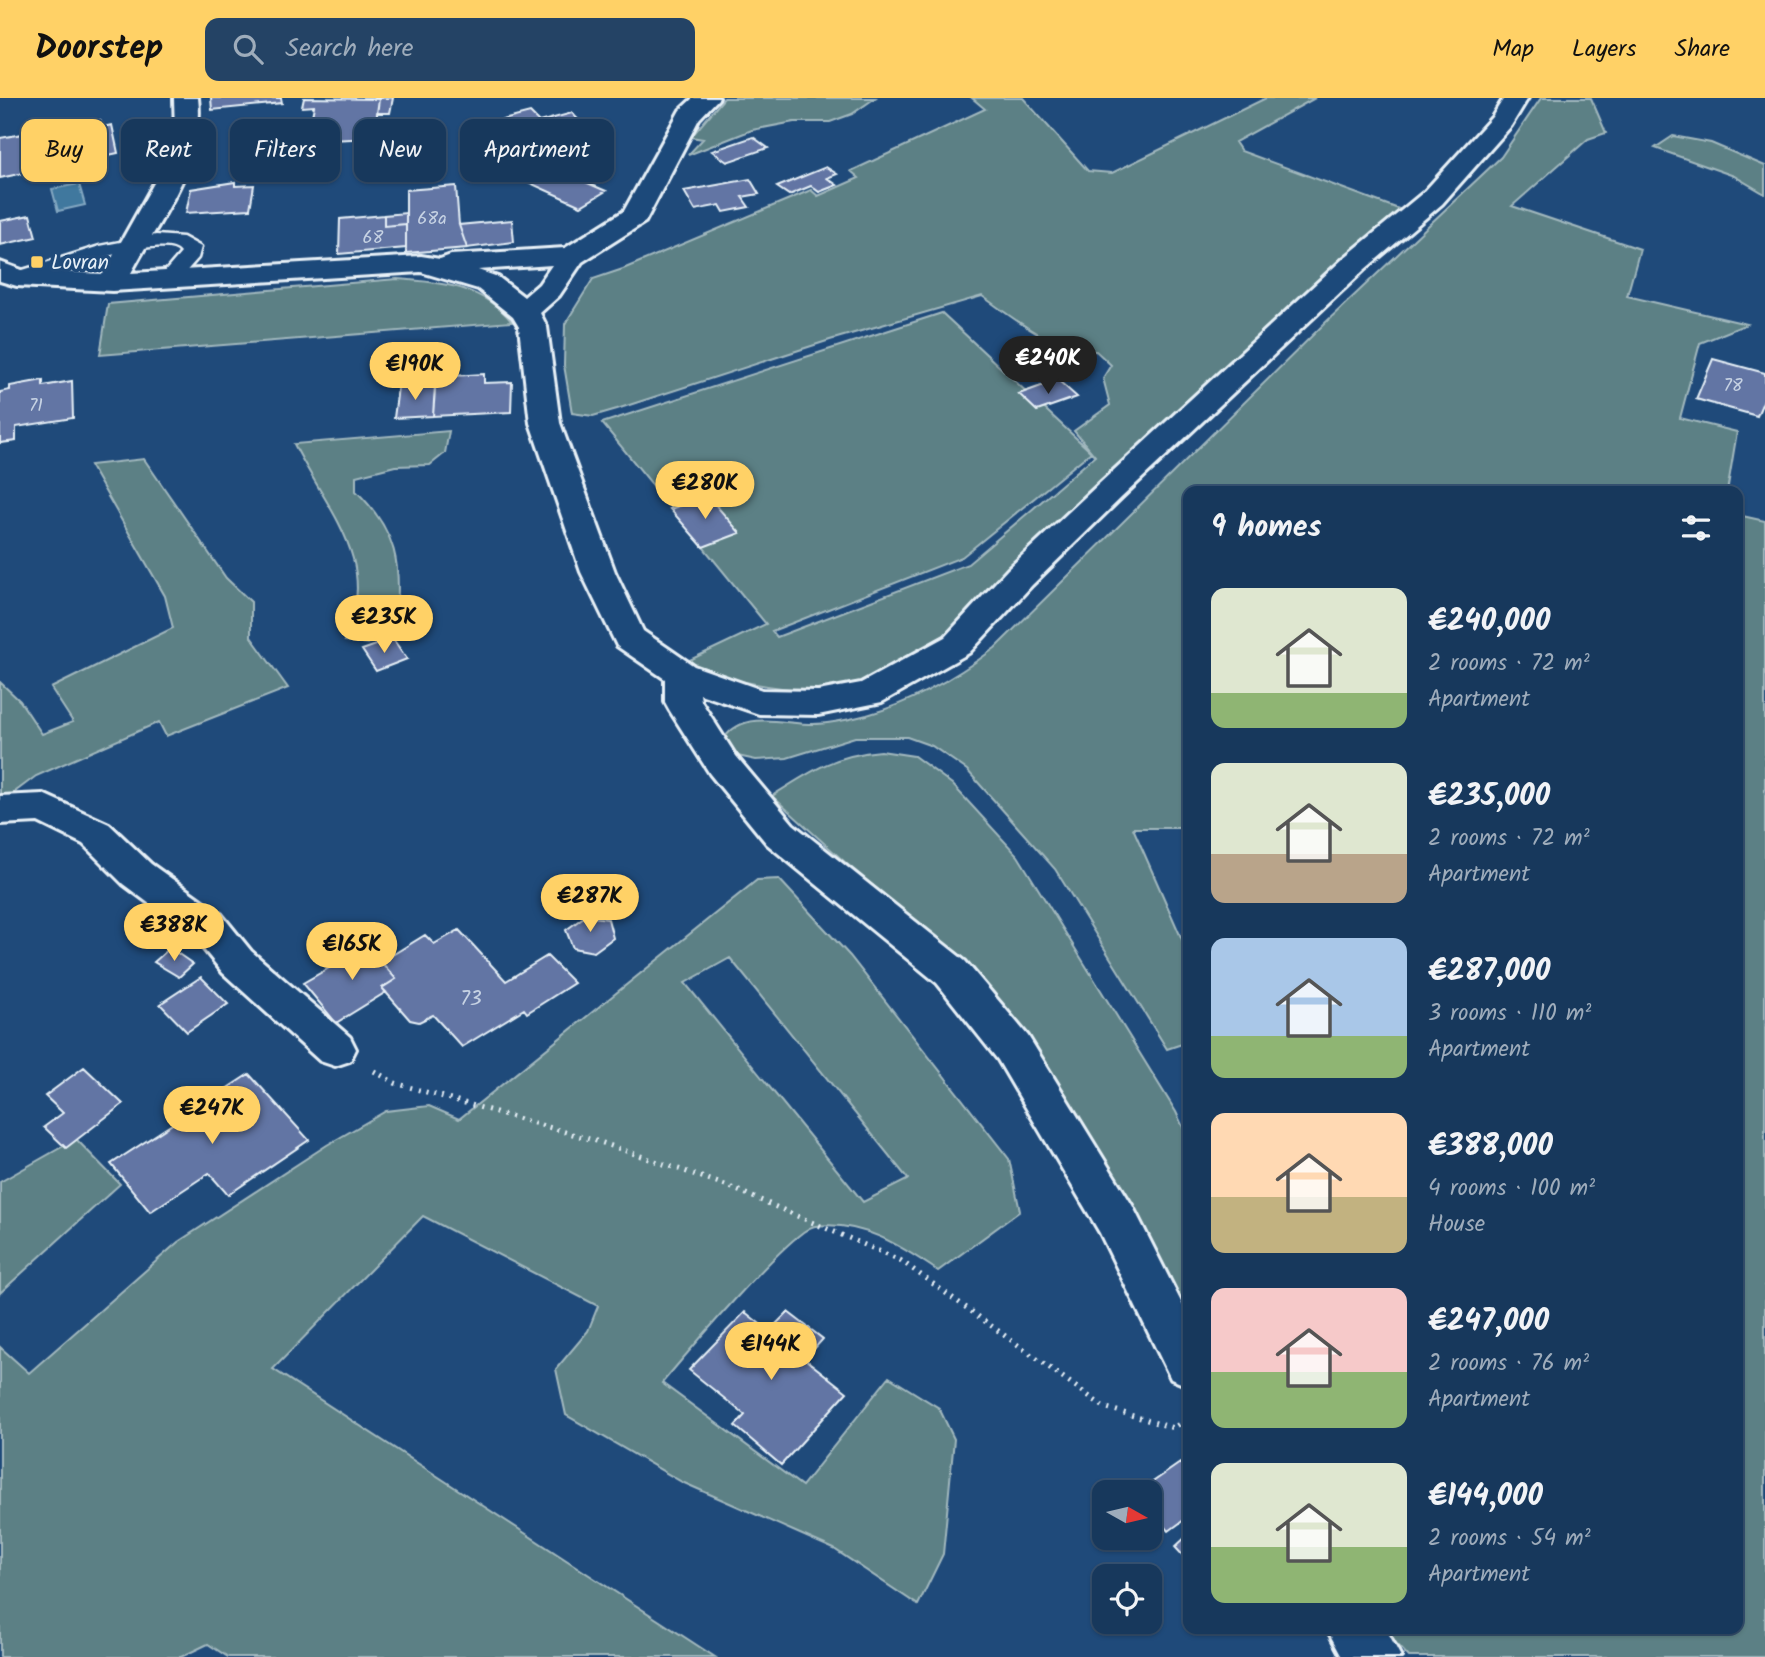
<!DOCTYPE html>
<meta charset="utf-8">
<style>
:root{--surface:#17385c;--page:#244365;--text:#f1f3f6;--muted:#9eacbb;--line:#365272;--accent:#ffd166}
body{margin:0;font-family:Kalam,sans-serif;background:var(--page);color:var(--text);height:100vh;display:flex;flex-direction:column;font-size:26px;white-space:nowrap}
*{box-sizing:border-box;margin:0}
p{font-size:23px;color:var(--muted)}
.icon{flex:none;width:38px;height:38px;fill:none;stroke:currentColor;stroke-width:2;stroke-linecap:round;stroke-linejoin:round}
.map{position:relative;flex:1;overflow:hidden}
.sheet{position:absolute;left:1183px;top:388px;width:560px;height:1148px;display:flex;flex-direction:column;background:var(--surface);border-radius:14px;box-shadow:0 2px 5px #0004,0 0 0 2px var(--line)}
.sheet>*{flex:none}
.hud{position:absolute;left:21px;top:21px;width:665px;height:63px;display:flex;gap:14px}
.needle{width:46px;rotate:98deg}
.fabs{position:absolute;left:1092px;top:1382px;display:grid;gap:14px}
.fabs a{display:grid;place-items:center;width:70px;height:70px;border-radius:14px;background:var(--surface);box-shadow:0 2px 5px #0004,0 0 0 2px var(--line);font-size:35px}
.price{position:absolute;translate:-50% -60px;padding:0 16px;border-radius:24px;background:var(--accent);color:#111;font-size:23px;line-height:46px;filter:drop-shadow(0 2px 4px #0008)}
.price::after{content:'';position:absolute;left:50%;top:42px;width:21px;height:16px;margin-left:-10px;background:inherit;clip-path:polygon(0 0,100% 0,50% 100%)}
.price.selected{background:#222;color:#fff}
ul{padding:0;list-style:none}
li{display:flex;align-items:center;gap:21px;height:175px;padding:0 28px}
li span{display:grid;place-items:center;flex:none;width:196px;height:140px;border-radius:14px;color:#555}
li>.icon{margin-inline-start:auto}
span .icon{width:84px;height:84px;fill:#fffc;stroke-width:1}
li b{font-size:30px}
h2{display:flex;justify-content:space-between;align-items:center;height:84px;padding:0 28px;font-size:30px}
.chip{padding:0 24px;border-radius:14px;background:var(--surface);box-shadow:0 2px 5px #0004,0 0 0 2px var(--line);font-size:24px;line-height:63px}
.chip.selected{background:var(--accent);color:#111}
header{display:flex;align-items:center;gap:42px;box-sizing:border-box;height:98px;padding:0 35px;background:var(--accent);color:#111}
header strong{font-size:33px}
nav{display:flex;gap:38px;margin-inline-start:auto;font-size:24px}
.search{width:490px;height:63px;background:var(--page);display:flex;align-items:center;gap:18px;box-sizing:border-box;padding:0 24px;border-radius:14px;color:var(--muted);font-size:26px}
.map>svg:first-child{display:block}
.green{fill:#5b8085;stroke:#a2b8be;stroke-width:2;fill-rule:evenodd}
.water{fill:#41789e;stroke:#84a8c2;stroke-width:2}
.building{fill:#6275a4;stroke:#e8f1f8;stroke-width:2}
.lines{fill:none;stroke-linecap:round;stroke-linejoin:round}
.lane-casing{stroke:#e8f1f8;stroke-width:5}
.street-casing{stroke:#e8f1f8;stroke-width:6}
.path{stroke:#e8f1f8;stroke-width:5;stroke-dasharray:2 6;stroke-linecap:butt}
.lane{fill:#1f4a7a;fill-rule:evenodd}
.street{fill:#1f4a7a;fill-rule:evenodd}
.poi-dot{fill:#ffd166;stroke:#1f4a7a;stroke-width:2.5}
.labels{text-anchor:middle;stroke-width:7;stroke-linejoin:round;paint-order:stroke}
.far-number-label{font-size:18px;fill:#c6d2e3}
.far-poi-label{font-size:21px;fill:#e8f1f8;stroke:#1f4a7a;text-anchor:start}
.number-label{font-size:21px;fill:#c6d2e3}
</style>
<header>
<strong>Doorstep</strong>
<div class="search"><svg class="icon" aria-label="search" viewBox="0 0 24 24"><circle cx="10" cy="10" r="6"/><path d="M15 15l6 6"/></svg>Search here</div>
<nav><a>Map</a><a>Layers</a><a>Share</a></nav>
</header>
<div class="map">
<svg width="1765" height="1559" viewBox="0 0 1765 1559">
<rect width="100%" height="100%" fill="#1f4a7a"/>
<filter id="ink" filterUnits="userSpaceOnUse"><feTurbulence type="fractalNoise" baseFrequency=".0143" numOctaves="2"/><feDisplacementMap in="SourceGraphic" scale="14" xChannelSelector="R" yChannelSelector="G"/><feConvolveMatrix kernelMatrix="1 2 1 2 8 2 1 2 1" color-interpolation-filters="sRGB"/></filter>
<g filter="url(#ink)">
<path class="green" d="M724 0H875L852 16 830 24H794L752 32 688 57 703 41 691 39Z
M972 0H1023L1088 73 1112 75 1266 0H1315L1235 44 1241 53 1404 113 969 521C952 535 935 555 915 565 828 610 766 589 677 568L766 526 602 325 942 215 1091 354 962 459 772 533 777 539 968 466 1095 358 1074 333 1110 307 1103 280 1111 267 1096 253C1055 256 1014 220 982 198L830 242 617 311 593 318 572 315 564 267 565 226 593 181 623 171 811 92 818 98 859 80 851 73 985 11Z
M1541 0H1591L1606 35 1588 41 1512 108 1640 151 1627 198 1747 226 1700 245 1680 320 1737 334 1727 394H1188V730H1133L1188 855V944L1167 951 1055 771 967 672 932 648 907 639H855L787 660 756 662 733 657 721 645C741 610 779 626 813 626 830 626 851 621 867 617 914 604 956 579 995 550L1325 225 1501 59Z
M1673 38 1711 45 1765 68V96L1734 78 1655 50Z
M397 181C442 184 483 188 512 224L100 257 108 206Z
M449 333 445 355 430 367 395 368 356 378V393C397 433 402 467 396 522L368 546 345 543C381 463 328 414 294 346Z
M144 361 226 480 251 504V539L288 590 166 638 159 624 36 678 8 699 0 700V584L20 603 42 636 73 624 51 590 173 530 165 498 90 367Z
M1738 417 1765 423V1559H1409L1383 1531H1738Z
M881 653 914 658 952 686 1018 758 1176 1014 1188 1040V1227L1051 981 1012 917 943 845 847 766 772 698C811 673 834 657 881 653Z
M779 781 850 858 1009 1061 1020 1113 938 1173C901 1148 862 1122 815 1128 792 1131 683 1260 662 1285L802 1388 889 1279 939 1310 954 1341 943 1456 918 1507 834 1451 682 1384 566 1317 556 1271 588 1233 598 1208 423 1118 273 1271 715 1559H228L208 1546 181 1559H0V1249L29 1275 178 1144 327 1047 386 1013 429 1008 459 1021 757 782ZM730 860 908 1081 907 1082 863 1104 685 885Z
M76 1041 120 1086 0 1195V1084Z"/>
<path class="water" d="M79 86 85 107 58 113 52 91Z"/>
<path class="building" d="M211 0H281L282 5 212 12Z
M304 0 379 1 374 40 307 43 314 8 302 9Z
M362 0H393L390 15H377L379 1Z
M530 15 539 24 572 15 593 37 524 56 495 24Z
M100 22 103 29 112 27 118 55 0 80V40Z
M753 39 768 50 727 64 712 53Z
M572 61 599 73 583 83 606 93 581 108 530 85Z
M826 69 837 76 827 80 837 87 819 94 811 88 789 97 777 89Z
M750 81 759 96 742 99 749 109 724 114 720 107 695 112 684 93Z
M235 84V88L254 87 250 111 186 115 191 91Z
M456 88 459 127 467 150 406 155V92Z
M406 115V126L384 128V117Z
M30 117 36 139 0 147V123Z
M384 117V128L406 126V150L339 156 340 121Z
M512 122 514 144 467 150 459 127Z
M1713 261 1765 275V299L1757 318 1696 301Z
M484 276V285L512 284 511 314 433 318 436 279Z
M43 282V288L72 283 73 320 16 329V343L0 345V294L10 292V288Z
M1058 282 1077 299 1037 313 1019 296Z
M435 287 433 318 394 320 398 289Z
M708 398 740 435 703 449 670 411Z
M393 541 407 561 376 573 362 552Z
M585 818 608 821 613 840 594 854 573 850 566 832Z
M459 832 506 883 547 858 574 885 527 915 524 911 462 949 433 917 419 924 410 922 382 890 396 881 382 865 389 859 425 837 434 846Z
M376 843 389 859 382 865 396 881 382 890 386 894 336 925 303 885Z
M170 850 193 866 179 879 154 864Z
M201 879 228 906 187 934 160 906Z
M84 969 123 1006 66 1050 44 1029 63 1015 45 998Z
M249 976 309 1042 228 1097 209 1075 150 1114 111 1066Z
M745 1214 769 1233 788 1214 823 1241 805 1261 847 1294 781 1367 735 1328 745 1317 689 1272Z
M1180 1365 1188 1374V1419L1169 1433 1150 1410V1395H1137Z
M1188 1437V1463L1175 1449Z"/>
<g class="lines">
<defs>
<path id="lane" d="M156 137 183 139 201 149 198 160 174 187H160L157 183 181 155C166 131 43 180 17 186L7 180 10 176 100 148Z"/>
<path id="street" d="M174 0H198C206 64 160 120 131 175L421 158 440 161 451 157 565 150 624 113 680 12 693 0H719L699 21 645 124 582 164 559 198 540 215 547 229 560 325 615 474 643 533 694 568 762 592 818 593 861 585 945 539 1008 471 1100 385 1344 160 1424 94 1492 19 1504 0H1528L1511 28 1442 106 1364 172 1122 399 1032 487 969 555 882 604 818 617 759 616 700 596 701 603 736 658 793 726 965 863 1028 938 1132 1107 1188 1218V1288L1171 1281 1100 1135 998 962 937 885 767 746 710 676 670 613 665 604V581L617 548 581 474 530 325 519 229 513 219 478 191 421 174 112 193 17 188 0 183V164L22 172 103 176 168 60 175 33ZM552 167 539 186 524 199 498 179 478 172Z
M43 696 109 726 151 766 221 816 251 853 350 939 356 951 350 963 335 968 320 963 223 875 193 838 123 786 83 746 38 724 0 726V698Z
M1327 1531H1386L1401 1559H1342Z"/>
</defs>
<use href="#lane" class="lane-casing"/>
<use href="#street" class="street-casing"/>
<path class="path" d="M374 973 395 985 600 1044 725 1087 900 1162 1104 1309 1173 1330 1188 1320"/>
<use href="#lane" class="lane"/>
<use href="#street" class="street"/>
</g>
</g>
<rect class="poi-dot" x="30" y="157" width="14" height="14" rx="3.5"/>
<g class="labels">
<g class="far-number-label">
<text x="432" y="126">68a</text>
<text x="373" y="145">68</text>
<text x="1733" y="293">78</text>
<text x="36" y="313">71</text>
</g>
<g class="far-poi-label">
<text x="51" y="171">Lovran</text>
</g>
<g class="number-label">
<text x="471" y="907">73</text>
</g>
</g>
</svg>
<div class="fabs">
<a><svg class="needle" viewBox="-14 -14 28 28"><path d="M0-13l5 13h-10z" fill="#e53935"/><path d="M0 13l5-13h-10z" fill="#9eacbb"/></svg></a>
<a><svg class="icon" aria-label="locate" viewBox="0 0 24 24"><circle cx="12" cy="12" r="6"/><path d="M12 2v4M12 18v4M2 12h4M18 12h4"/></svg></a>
</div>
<b class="price selected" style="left:1048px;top:298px">€240K</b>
<b class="price" style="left:415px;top:304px">€190K</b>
<b class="price" style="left:705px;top:423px">€280K</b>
<b class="price" style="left:384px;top:557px">€235K</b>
<b class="price" style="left:590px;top:836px">€287K</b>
<b class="price" style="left:174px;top:865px">€388K</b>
<b class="price" style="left:352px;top:884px">€165K</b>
<b class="price" style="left:212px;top:1048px">€247K</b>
<b class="price" style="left:771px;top:1284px">€144K</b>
<div class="hud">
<a class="chip selected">Buy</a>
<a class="chip">Rent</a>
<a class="chip">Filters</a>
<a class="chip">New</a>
<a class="chip">Apartment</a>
</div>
<section class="sheet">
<h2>9 homes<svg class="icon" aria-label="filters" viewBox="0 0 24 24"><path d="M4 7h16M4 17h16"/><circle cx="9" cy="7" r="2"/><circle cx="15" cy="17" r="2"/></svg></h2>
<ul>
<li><span style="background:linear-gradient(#dfe7d0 75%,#8fb573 0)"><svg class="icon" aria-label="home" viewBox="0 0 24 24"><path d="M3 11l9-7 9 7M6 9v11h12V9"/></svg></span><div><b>€240,000</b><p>2 rooms · 72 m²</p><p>Apartment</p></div></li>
<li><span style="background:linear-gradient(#dfe7d0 65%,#b9a48a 0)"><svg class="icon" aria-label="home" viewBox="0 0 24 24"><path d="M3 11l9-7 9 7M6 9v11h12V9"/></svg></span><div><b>€235,000</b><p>2 rooms · 72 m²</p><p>Apartment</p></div></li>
<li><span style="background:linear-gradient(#a9c7e8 70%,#8fb573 0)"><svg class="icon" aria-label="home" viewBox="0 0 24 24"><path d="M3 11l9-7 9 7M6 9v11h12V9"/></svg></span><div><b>€287,000</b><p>3 rooms · 110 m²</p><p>Apartment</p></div></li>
<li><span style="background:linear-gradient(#ffd9b3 60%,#c2b280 0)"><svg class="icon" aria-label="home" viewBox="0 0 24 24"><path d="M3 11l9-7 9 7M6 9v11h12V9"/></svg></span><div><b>€388,000</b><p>4 rooms · 100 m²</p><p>House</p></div></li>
<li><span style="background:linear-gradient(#f6c9c9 60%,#8fb573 0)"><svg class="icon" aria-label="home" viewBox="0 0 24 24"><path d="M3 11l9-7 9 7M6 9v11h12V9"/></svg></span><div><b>€247,000</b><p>2 rooms · 76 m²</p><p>Apartment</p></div></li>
<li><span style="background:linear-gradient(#dfe7d0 60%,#8fb573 0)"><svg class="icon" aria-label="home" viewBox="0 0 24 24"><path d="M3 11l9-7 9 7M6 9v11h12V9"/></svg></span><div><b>€144,000</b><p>2 rooms · 54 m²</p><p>Apartment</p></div></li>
</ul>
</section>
</div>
